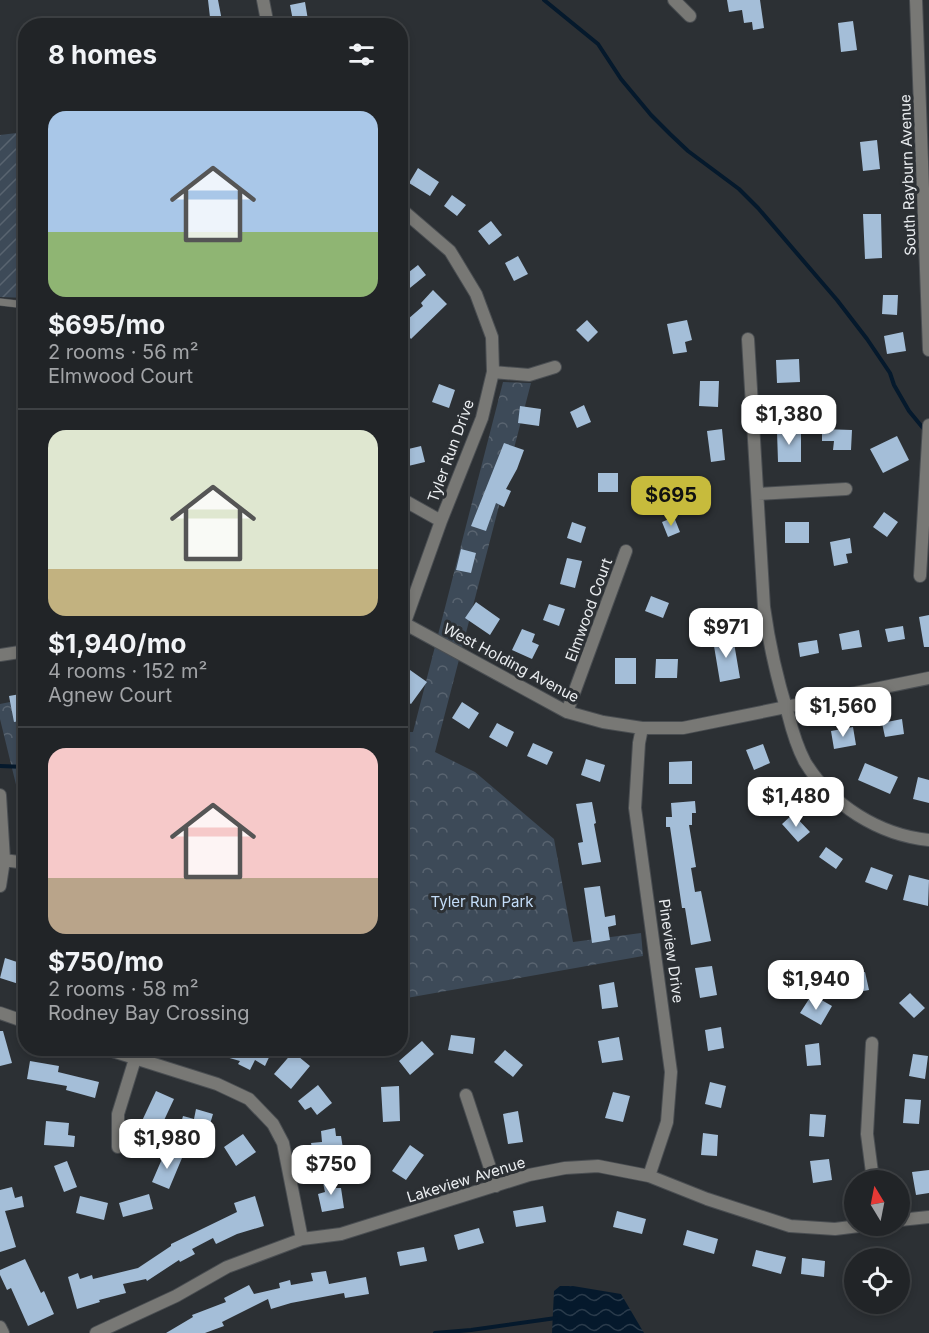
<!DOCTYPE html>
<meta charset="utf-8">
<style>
:root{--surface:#212427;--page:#292c2f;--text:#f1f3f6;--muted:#a2a4a7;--line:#3e4144;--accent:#c7bb3c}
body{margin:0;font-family:Inter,sans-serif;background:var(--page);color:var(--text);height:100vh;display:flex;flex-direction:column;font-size:22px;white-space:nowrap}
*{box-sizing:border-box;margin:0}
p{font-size:20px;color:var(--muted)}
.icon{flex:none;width:33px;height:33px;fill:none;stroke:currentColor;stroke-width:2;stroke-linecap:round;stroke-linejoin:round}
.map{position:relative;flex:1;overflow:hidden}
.panel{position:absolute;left:18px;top:18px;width:390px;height:1038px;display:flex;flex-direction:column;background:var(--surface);border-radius:24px;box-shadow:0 3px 9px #0003,0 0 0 2px var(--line)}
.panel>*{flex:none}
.needle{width:39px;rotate:350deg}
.controls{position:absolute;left:844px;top:1170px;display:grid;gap:12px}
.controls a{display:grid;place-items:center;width:66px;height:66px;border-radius:50%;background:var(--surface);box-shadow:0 3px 9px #0003,0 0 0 2px var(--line);font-size:30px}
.price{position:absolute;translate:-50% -51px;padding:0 14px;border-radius:12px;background:#fff;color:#222;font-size:20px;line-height:39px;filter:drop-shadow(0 2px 3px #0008)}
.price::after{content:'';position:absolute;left:50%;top:36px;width:18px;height:14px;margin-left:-9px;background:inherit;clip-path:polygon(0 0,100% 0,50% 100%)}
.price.active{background:var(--accent);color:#111}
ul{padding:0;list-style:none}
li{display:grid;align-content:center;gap:12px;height:318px;padding:0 30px}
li+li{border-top:2px solid var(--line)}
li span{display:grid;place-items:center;height:186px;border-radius:18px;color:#555}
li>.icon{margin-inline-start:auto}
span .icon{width:108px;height:108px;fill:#fffc;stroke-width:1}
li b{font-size:26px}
h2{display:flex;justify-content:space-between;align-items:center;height:72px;padding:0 30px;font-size:26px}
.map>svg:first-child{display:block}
.park{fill:url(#park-crowns)}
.garden{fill:url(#garden-furrows)}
.water{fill:url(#water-waves)}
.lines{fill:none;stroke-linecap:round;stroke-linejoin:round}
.stream{stroke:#05192c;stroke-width:4}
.building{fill:#a4bed8}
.service-casing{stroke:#4a4e52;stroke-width:8}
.minor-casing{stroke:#4a4e52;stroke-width:14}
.service{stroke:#787875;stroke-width:7}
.minor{stroke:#787875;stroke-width:12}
.labels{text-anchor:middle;stroke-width:6;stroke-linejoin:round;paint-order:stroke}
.street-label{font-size:15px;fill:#eaedf0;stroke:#2c3034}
.park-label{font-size:15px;fill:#c4ddf8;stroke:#2c3034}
</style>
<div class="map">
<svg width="929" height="1333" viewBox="0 0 929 1333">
<defs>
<pattern id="park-crowns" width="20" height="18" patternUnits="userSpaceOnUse" patternTransform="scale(1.5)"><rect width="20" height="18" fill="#3d4a58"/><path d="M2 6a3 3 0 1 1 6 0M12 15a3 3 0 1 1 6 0" fill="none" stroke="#596470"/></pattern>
<pattern id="garden-furrows" width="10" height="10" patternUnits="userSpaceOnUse" patternTransform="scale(1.5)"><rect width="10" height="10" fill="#3d4a58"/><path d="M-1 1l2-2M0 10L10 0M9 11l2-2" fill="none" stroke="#596470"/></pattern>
<pattern id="water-waves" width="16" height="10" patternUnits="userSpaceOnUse" patternTransform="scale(1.5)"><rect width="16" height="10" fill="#05192c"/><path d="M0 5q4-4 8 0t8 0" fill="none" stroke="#2a3b4b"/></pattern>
</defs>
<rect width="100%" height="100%" fill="#2c3034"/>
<path class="park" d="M503 382 531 383 435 752 475 772 554 839 573 942 641 933 643 956 401 999V732H413Z
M25 699V800L20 801 0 719V704Z"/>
<path class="garden" d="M25 132V298L0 297V135Z"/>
<path class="water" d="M560 1286H573L621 1294 644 1333H552L554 1291Z"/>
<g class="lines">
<path class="stream" d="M544 0 598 44 621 79 651 115 670 134 688 151 739 189 758 208 837 300 867 339 890 373 894 385 909 411 923 428
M0 766 26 767
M435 1333 471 1330 556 1318"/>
</g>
<path class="building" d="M208 0H218L223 26H211Z
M727 0H760L764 28 753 30 752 22 744 23 742 10 729 12Z
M305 2 309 26H294L290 5Z
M853 21 857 50 841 52 838 23Z
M877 140 880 169 863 171 860 142Z
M418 168 439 182 430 196 409 183Z
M452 195 466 205 457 216 444 206Z
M863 214H881L882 258 865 259Z
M491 221 502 235 489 245 478 231Z
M518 256 528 274 514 281 505 263Z
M418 265 426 275 400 296V279Z
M433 290 447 304 411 339 400 326 423 306 421 303Z
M883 295H898L897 315 882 314Z
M587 320 598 332 588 342 576 330Z
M687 320 692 340 685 342 687 352 673 354 667 324Z
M903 332 906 351 887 354 884 336Z
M799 359 800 382 777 383 776 360Z
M700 381H719L718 407 699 406Z
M439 384 455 390 449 408 432 402Z
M584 405 591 422 577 428 570 412Z
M520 406 541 409 539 426 518 423Z
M722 429 725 460 711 462 707 431Z
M822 429 852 430 851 450H833L834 441H822Z
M777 431H801V462H778Z
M897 436 909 460 883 473 870 449Z
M504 443 524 450 517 469 506 489 511 491 504 507 496 503 486 531 471 526Z
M421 446 425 462 404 467 400 451Z
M598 473H618V492H598Z
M649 476 658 481 648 500 639 495Z
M884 512 898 522 887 537 873 527Z
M674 517 680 532 668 537 662 522Z
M572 522 586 527 581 543 567 538Z
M785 522H809V543H785Z
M850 538 852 553 846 554 848 563 834 566 830 542Z
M461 549 476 553 471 573 456 570Z
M567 558 582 561 575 588 560 584Z
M651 596 669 603 663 618 645 611Z
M476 602 500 619 490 635 465 618Z
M549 604 565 609 559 626 543 620Z
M929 615V647H924L919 617Z
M903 626 905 639 888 642 885 629Z
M522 629 535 634 532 642 539 645 532 659 512 650Z
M859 630 862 647 842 650 839 634Z
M733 637 740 678 720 682 713 640Z
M817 640 819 653 800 657 798 643Z
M615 658H636V684H615Z
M656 659H678L677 678H655Z
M410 670 427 682 411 704 400 697V684Z
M26 693V720L14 722 9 696Z
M462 702 479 713 469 729 452 718Z
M902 719 904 734 885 737 882 723Z
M497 723 514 732 507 747 489 737Z
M853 727 856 745 834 749 831 731Z
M533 743 553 752 547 765 527 756Z
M763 744 770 763 754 770 746 750Z
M586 759 605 765 600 782 581 775Z
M692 761V784H669V762Z
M865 763 898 777 890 794 858 780Z
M918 777 929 780V803L913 799Z
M776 785 786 800 767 813 757 798Z
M695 801 696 813H692V825H689L696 867 691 868 695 892 701 891 711 941 691 945 685 908H682L670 827H666V817H672L671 803Z
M592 802 596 823 594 824 601 862 582 865 578 843 583 842 576 804Z
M793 814 810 832 798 842 782 824Z
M826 847 843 859 836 869 819 857Z
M871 867 893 875 887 890 865 882Z
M909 875 929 880 928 906 903 900Z
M600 886 605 917 615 915 616 925 608 927 610 940 592 943 584 888Z
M5 958 26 965V976L22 985 0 978Z
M712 966 717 995 700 998 695 968Z
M855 968 856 973 865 972 869 990 847 994 842 971Z
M614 982 618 1007 602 1009 599 985Z
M910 993 925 1008 914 1018 899 1003Z
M818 998 832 1006 821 1025 800 1013 809 999 815 1002Z
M721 1027 724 1048 708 1051 705 1030Z
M0 1031H3L12 1063 0 1066Z
M451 1035 475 1038 473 1054 448 1050Z
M619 1037 623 1060 602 1063 598 1041Z
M422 1041 434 1054 410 1075 399 1061Z
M819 1043 821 1065 807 1066 805 1045Z
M205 1048H262L271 1053 265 1066 255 1060 250 1070 238 1064 240 1061 205 1051Z
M505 1050 523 1065 513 1077 494 1062Z
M293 1052 310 1066 291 1089 274 1074Z
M913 1054 928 1056 925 1079 909 1076Z
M30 1061 59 1066 58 1072 99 1082 95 1098 66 1090 67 1086 27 1079Z
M710 1082 726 1086 721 1108 705 1104Z
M318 1085 332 1103 317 1115 311 1107 305 1110 298 1101Z
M399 1086 400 1121 383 1122 381 1087Z
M156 1091 174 1099 159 1131 141 1123Z
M613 1092 630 1096 623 1122 605 1118Z
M905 1099 921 1100 919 1124 903 1123Z
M196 1109 213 1114 205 1141 178 1134 183 1116 194 1119Z
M518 1111 523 1142 508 1144 503 1114Z
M810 1114 826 1115 824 1137 809 1136Z
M46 1121 69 1123 68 1135 75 1136 74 1147 44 1145Z
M335 1128 336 1136H341L344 1155 314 1159 311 1143 322 1142 321 1131Z
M703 1133 718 1135 717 1156 701 1155Z
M243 1134 256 1152 236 1166 224 1147Z
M410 1145 424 1155 406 1180 392 1171Z
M165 1152 182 1158 169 1189 152 1182Z
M829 1159 832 1180 813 1183 810 1161Z
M67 1161 77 1187 64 1192 54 1166Z
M929 1170V1193L916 1195 912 1172Z
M334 1176 336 1188H341L344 1208 322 1212 318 1194 325 1192 322 1178Z
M12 1187 15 1198 22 1196 24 1207 5 1211 16 1247 0 1252V1190Z
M149 1194 153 1209 123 1217 119 1203Z
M80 1196 108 1203 104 1220 76 1213Z
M255 1196 264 1226 237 1234 216 1244 213 1238 192 1249 195 1254 180 1262 179 1260 147 1281 146 1279 123 1284 126 1293 99 1300 100 1302 77 1309 68 1277 78 1273 80 1279 92 1275 93 1279 138 1268 171 1246V1244L237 1212 234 1203Z
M543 1206 546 1222 516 1227 513 1211Z
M617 1211 646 1219 642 1234 613 1227Z
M479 1228 484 1243 458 1250 454 1235Z
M687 1230 718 1239 714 1254 683 1245Z
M424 1247 427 1261 400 1266 397 1252Z
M756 1250 786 1257 781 1274 752 1266Z
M802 1258 825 1261 824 1277 801 1274Z
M25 1259 41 1293 44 1291 54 1314 28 1326 11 1288 7 1290 0 1275V1270Z
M326 1271 329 1284 366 1277 369 1294 345 1298 344 1293 291 1303 271 1309 268 1299 222 1322 224 1326 205 1333H166L193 1317 192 1315 226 1302 224 1298 249 1285 254 1294 280 1288 279 1283 290 1280 291 1285 313 1281 311 1273Z"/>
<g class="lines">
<defs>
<path id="service" d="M0 302 26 305"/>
<path id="minor" d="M263 0 268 26
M674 0 690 16
M916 0 929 350
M400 208 450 251 476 294 492 337 493 372 482 418 441 521 405 622
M748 339 764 607C769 643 777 679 788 714 792 730 797 747 805 762 831 805 879 835 929 840
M493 372 529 375 555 367
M758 494 846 489
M400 498 441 521
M920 576 929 425
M400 621 567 712 603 722 642 728H683L929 678
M0 655 26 651
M567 712 626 551
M642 728 639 743 635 808 671 1072 667 1122 649 1176
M0 795 4 860 0 886
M4 860 26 863
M0 1013 26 1022
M872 1043 867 1134 873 1180
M103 1048 217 1084 249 1099 273 1124 283 1143 302 1239
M466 1095 496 1186
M118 1147V1114L135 1059
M900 1220 929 1217
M0 1327 3 1333
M96 1333 176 1296 227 1267 302 1239 341 1234 529 1175 565 1168 598 1166 649 1176 707 1199 790 1226 835 1229 859 1226"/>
</defs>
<use href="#service" class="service-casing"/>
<use href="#minor" class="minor-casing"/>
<use href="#service" class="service"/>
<use href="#minor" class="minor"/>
</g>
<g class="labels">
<g class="street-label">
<text transform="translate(908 175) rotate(-92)" y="5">South Rayburn Avenue</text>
<text transform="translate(451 451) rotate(-70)" y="5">Tyler Run Drive</text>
<text transform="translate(589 610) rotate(-70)" y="5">Elmwood Court</text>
<text transform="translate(511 663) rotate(28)" y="5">West Holding Avenue</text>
<text transform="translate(671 951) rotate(82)" y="5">Pineview Drive</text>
<text transform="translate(466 1180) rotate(-17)" y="5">Lakeview Avenue</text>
</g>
<g class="park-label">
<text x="482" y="907">Tyler Run Park</text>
</g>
</g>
</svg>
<div class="controls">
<a><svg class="needle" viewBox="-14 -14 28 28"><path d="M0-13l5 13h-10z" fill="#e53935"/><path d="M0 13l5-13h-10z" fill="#a2a4a7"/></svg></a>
<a><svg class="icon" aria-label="locate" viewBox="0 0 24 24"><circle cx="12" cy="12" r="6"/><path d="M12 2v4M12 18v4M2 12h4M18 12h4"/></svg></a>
</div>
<b class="price" style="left:789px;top:446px">$1,380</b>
<b class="price active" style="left:671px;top:527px">$695</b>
<b class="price" style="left:726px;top:659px">$971</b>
<b class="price" style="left:843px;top:738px">$1,560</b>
<b class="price" style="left:796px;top:828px">$1,480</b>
<b class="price" style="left:816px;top:1011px">$1,940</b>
<b class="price" style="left:167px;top:1170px">$1,980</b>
<b class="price" style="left:331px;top:1196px">$750</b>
<section class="panel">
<h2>8 homes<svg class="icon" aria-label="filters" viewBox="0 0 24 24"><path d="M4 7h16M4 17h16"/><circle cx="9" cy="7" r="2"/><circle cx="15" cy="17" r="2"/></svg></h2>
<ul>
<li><span style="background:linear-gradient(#a9c7e8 65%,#8fb573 0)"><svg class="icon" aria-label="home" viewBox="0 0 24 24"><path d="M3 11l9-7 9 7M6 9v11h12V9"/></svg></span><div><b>$695/mo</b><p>2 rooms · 56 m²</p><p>Elmwood Court</p></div></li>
<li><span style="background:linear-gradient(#dfe7d0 75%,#c2b280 0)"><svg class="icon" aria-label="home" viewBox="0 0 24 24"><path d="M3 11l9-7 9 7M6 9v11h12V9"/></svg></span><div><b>$1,940/mo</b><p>4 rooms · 152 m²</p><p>Agnew Court</p></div></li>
<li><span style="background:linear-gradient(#f6c9c9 70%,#b9a48a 0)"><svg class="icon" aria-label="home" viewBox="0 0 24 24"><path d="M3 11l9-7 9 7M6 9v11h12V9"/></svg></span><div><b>$750/mo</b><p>2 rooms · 58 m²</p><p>Rodney Bay Crossing</p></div></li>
</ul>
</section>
</div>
